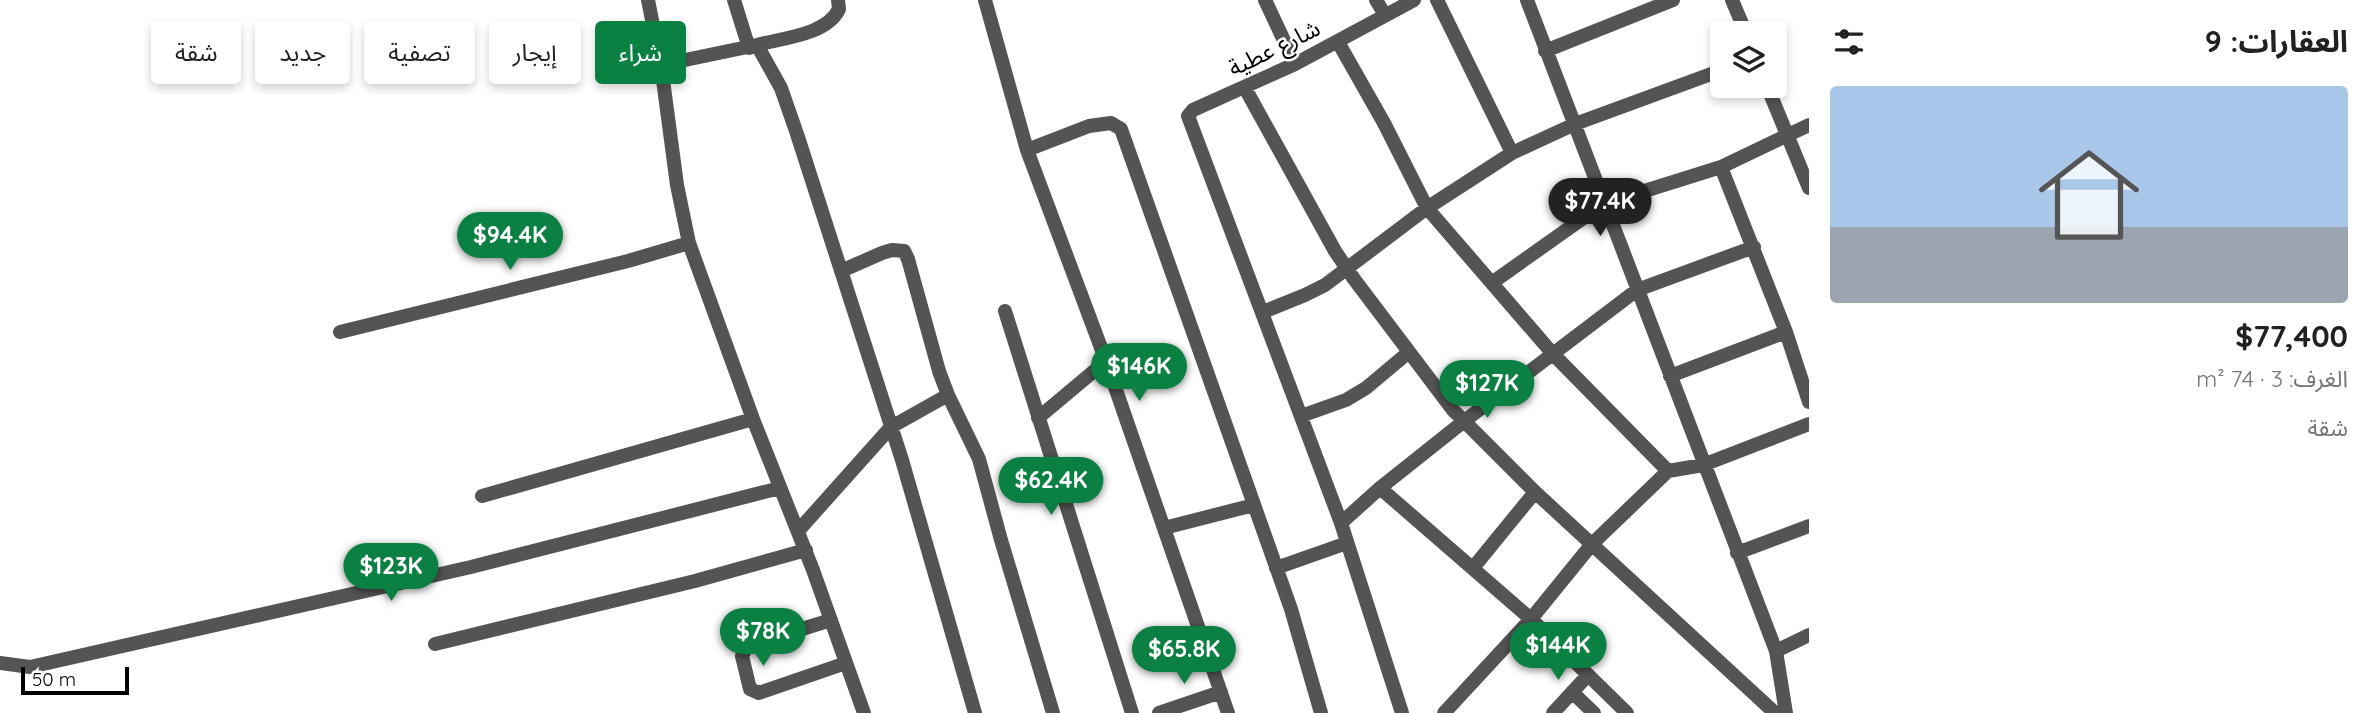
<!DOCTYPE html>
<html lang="ar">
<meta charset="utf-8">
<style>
:root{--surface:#fff;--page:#f6f6f6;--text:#202124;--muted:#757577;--accent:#0b8043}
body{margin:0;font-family:Quicksand,"Noto Sans Arabic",sans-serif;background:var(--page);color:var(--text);direction:rtl;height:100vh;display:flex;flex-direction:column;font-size:26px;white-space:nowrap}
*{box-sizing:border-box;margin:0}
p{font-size:23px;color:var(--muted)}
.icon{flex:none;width:38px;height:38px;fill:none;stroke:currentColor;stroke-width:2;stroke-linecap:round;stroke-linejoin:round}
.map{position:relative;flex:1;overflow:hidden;direction:ltr}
.details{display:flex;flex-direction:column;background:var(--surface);width:560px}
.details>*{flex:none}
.top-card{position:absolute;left:21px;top:21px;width:665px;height:63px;direction:rtl;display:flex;gap:14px}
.fabs{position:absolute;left:1710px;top:21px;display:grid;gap:14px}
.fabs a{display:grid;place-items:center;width:77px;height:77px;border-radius:7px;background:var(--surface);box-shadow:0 4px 10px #0003;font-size:35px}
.scale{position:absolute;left:21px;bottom:18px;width:108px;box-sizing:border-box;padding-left:7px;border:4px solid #000;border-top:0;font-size:19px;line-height:24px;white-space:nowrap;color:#000;-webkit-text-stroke:5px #fff;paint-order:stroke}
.price{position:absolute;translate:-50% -60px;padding:0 16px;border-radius:24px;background:var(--accent);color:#fff;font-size:23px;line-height:46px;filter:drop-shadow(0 2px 4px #0008)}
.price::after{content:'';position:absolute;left:50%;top:42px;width:21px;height:16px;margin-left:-10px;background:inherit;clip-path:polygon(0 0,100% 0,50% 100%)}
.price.current{background:#222;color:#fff}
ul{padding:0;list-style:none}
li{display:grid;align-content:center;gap:14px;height:371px;padding:0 21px}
li span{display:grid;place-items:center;height:217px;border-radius:7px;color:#555}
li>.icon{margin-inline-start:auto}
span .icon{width:126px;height:126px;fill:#fffc;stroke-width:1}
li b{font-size:30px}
h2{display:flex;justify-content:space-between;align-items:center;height:84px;padding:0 21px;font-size:30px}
.tag{padding:0 24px;border-radius:7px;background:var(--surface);box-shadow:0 4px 10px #0003;font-size:24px;line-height:63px}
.tag.current{background:var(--accent);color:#fff}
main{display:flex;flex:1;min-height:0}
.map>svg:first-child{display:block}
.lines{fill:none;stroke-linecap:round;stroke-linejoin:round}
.street{stroke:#545454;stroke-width:14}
.labels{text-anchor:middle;stroke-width:5;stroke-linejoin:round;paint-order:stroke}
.street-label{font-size:23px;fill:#000;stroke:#fff}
</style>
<main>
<section class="details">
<h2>العقارات: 9<svg class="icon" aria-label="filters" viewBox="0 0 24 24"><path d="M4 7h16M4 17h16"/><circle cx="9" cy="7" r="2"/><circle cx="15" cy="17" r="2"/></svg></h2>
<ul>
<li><span style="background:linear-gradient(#a9c7e8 65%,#9aa5b1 0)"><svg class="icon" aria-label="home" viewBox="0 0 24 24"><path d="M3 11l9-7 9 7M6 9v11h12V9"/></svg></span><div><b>$77,400</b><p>الغرف: 3 · 74 m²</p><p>شقة</p></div></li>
</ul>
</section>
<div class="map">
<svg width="1809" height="713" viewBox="0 0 1809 713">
<rect width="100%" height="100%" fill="#fff"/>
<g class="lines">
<path class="street" d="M648 0 661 65 677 185 689 243 753 419 813 570 864 713
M734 0 749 48
M985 0 1027 150
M1265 0 1295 64
M1376 0 1385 15
M1437 0 1512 153
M1527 0 1776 651 1786 713
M1732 0 1746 33
M1338 42 1384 123 1427 208 1553 354 1668 471
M757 45C782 38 827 35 839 9L838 0
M1545 51 1673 0
M661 65 757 45 781 88 797 134 902 460 975 713
M1767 86 1809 188
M1245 88 1335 251 1354 279 1453 410 1535 492 1775 713
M1721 167 1809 125
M841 271 882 253 892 250 904 251 908 259 939 371 948 395 979 459 1001 540 1053 713
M1493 282 1603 204 1721 167 1786 332 1809 402
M1005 311 1132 713
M1263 312 1305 295 1325 285 1427 208 1512 153 1575 124 1722 70
M340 332 628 261 689 243
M1670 376 1786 332
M1301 416 1346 400 1366 388 1409 352
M1038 418 1106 361
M1380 488 1531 619 1627 713
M482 496 753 419
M1341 523 1380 488 1463 422 1637 290 1754 247
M1164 528 1254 505
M798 531 891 427 948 395
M1737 553 1809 526
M1276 568 1347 543
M1473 568 1535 492
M831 620 747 646 742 656 750 689 759 693 846 663
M435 644 695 581 806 550
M1776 651 1809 635
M0 663 30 667 471 567 780 488
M1572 692 1594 713
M1159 713 1221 692
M1228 713 1106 361 1027 150 1089 126 1111 123 1121 129 1291 609 1321 713
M1402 713 1341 523 1188 116 1193 110 1295 64 1414 0
M1444 713 1531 619 1592 544 1668 471 1703 465 1809 424
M1553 713 1588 675"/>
</g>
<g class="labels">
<g class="street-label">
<text transform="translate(1274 48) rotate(-26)" y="8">شارع عطية</text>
</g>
</g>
</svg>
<div class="fabs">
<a><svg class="icon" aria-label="layers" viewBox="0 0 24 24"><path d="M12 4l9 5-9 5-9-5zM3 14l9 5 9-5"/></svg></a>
</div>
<div class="scale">50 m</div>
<b class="price current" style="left:1600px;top:238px">$77.4K</b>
<b class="price" style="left:510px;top:272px">$94.4K</b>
<b class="price" style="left:1139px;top:403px">$146K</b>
<b class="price" style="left:1487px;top:420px">$127K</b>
<b class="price" style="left:1051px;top:517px">$62.4K</b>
<b class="price" style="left:391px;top:603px">$123K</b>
<b class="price" style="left:763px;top:668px">$78K</b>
<b class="price" style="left:1558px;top:682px">$144K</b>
<b class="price" style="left:1184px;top:686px">$65.8K</b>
<div class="top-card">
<a class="tag current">شراء</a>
<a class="tag">إيجار</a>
<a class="tag">تصفية</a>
<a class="tag">جديد</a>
<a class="tag">شقة</a>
</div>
</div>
</main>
